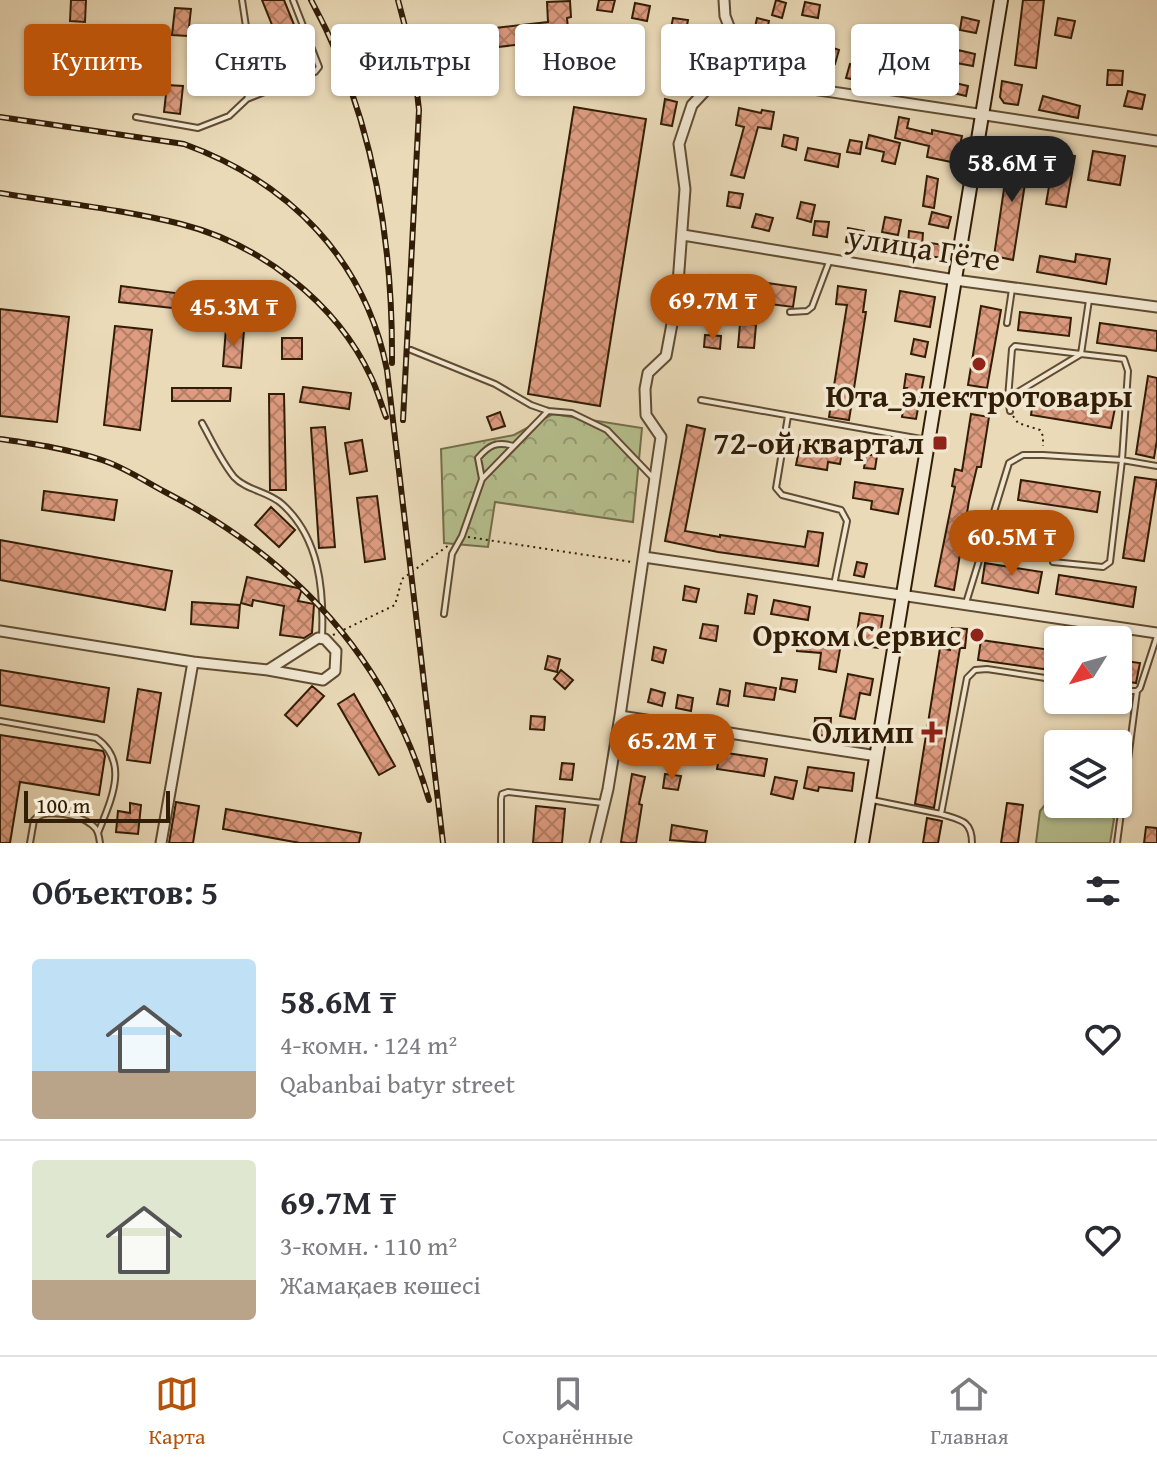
<!DOCTYPE html>
<html lang="ru">
<meta charset="utf-8">
<style>
:root{--surface:#fff;--page:#f7f7f7;--text:#2b2b33;--muted:#7c7c81;--line:#e1e1e2;--accent:#b45309}
body{margin:0;font-family:"Gentium Book Plus",serif;background:var(--page);color:var(--text);height:100vh;display:flex;flex-direction:column;font-size:30px;white-space:nowrap}
*{box-sizing:border-box;margin:0}
p{font-size:26px;color:var(--muted)}
.icon{flex:none;width:44px;height:44px;fill:none;stroke:currentColor;stroke-width:2;stroke-linecap:round;stroke-linejoin:round}
.map{position:relative;height:843px;overflow:hidden}
.panel{display:flex;flex-direction:column;background:var(--surface);flex:1}
.panel>*{flex:none}
.top-card{position:absolute;left:24px;top:24px;width:1110px;height:72px;display:flex;gap:16px}
.needle{width:52px;rotate:233deg}
.tools{position:absolute;left:1044px;top:626px;display:grid;gap:16px}
.tools a{display:grid;place-items:center;width:88px;height:88px;border-radius:8px;background:var(--surface);box-shadow:0 2px 6px #0004;font-size:40px}
.scale{position:absolute;left:24px;bottom:20px;width:146px;box-sizing:border-box;padding-left:8px;border:4px solid #321d06;border-top:0;font-size:22px;line-height:28px;white-space:nowrap;color:#321d06;-webkit-text-stroke:6px #f1e7d1;paint-order:stroke}
.price{position:absolute;translate:-50% -68px;padding:0 18px;border-radius:28px;background:var(--accent);color:#fff;font-size:26px;line-height:52px;filter:drop-shadow(0 2px 4px #0008)}
.price::after{content:'';position:absolute;left:50%;top:48px;width:24px;height:18px;margin-left:-12px;background:inherit;clip-path:polygon(0 0,100% 0,50% 100%)}
.price.selected{background:#222;color:#fff}
ul{padding:0;list-style:none}
li{display:flex;align-items:center;gap:24px;height:200px;padding:0 32px}
li+li{border-top:2px solid var(--line)}
li span{display:grid;place-items:center;flex:none;width:224px;height:160px;border-radius:8px;color:#555}
li>.icon{margin-inline-start:auto}
span .icon{width:96px;height:96px;fill:#fffc;stroke-width:1}
li b{font-size:34px}
h2{display:flex;justify-content:space-between;align-items:center;height:96px;padding:0 32px;font-size:34px}
.pill{padding:0 28px;border-radius:8px;background:var(--surface);box-shadow:0 2px 6px #0004;font-size:28px;line-height:72px}
.pill.selected{background:var(--accent);color:#fff}
.dock{display:flex;justify-content:space-around;align-items:center;height:112px;border-top:2px solid var(--line);background:var(--surface);font-size:22px;color:var(--muted)}
.dock a{display:grid;justify-items:center;gap:4px}
.dock .selected{color:var(--accent)}
.map>svg:first-child{display:block}
.park{fill:url(#park-crowns);stroke:#746e4a;stroke-width:2}
.pitch{fill:#b6c08f;stroke:#746e4a;stroke-width:2}
.building{fill:url(#building-cross-hatch);stroke:#321d06;stroke-width:2}
.lines{fill:none;stroke-linecap:round;stroke-linejoin:round}
.service-casing{stroke:#604c32;stroke-width:8}
.minor-casing{stroke:#604c32;stroke-width:13}
.secondary-casing{stroke:#321d06;stroke-width:16}
.path{stroke:#321d06;stroke-width:2;stroke-dasharray:2 4;stroke-linecap:butt}
.service{stroke:#f1e7d1;stroke-width:4}
.minor{stroke:#f1e7d1;stroke-width:9}
.secondary{stroke:#f1e7d1;stroke-width:12}
.rail-casing{stroke:#321d06;stroke-width:6}
.rail{stroke:#f1e7d1;stroke-width:3;stroke-dasharray:9;stroke-linecap:butt}
.poi-dot{fill:#8f2418;stroke:#f1e7d1;stroke-width:3}
.labels{text-anchor:middle;stroke-width:7;stroke-linejoin:round;paint-order:stroke}
.street-label{font-size:32px;fill:#321d06;stroke:#f1e7d1}
.poi-label{font-size:32px;font-weight:bold;fill:#321d06;stroke:#f1e7d1;text-anchor:end}
</style>
<div class="map">
<svg width="1157" height="843" viewBox="0 0 1157 843">
<defs>
<pattern id="park-crowns" width="20" height="18" patternUnits="userSpaceOnUse" patternTransform="scale(2)"><rect width="20" height="18" fill="#b6c08f"/><path d="M2 6a3 3 0 1 1 6 0M12 15a3 3 0 1 1 6 0" fill="none" stroke="#959b73"/></pattern>
<pattern id="building-cross-hatch" width="8" height="8" patternUnits="userSpaceOnUse" patternTransform="scale(2)"><rect width="8" height="8" fill="#dd9b7f"/><path d="M0 0l8 8M0 8l8-8" fill="none" stroke="#b47e66"/></pattern>
</defs>
<rect width="100%" height="100%" fill="#eadab8"/>
<filter id="stains"><feTurbulence type="fractalNoise" baseFrequency=".0025" numOctaves="4"/><feColorMatrix values="0 0 0 0 .2 0 0 0 0 .09 0 0 0 0 .02 0 0 0 .5 -.17"/></filter>
<radialGradient id="worn" r=".72"><stop offset=".6" stop-color="#630" stop-opacity="0"/><stop offset="1" stop-color="#630" stop-opacity=".3"/></radialGradient>
<path class="park" d="M553 414 642 428 633 522 495 502 488 547 444 543 441 449 514 435Z"/>
<path class="pitch" d="M1058 789V804H1105L1114 819 1110 843H1036L1040 811Z"/>
<path class="building" d="M71 0H86L85 22 70 21Z
M262 0H284L310 64 291 72Z
M599 0H615L612 12 597 10Z
M776 0 786 3 782 18 772 15Z
M1023 0H1044L1036 68 1015 65Z
M570 1 571 17 567 18 569 39 480 49 478 30 548 22 547 2Z
M805 2 820 5 818 18 802 15Z
M635 3 650 6 647 21 632 18Z
M175 8 191 9 188 36 172 35Z
M962 17 979 21 976 33 960 30Z
M673 18 688 20 685 36 670 33Z
M757 18 769 21 766 34 754 32Z
M1058 18 1075 21 1071 38 1055 35Z
M894 37 910 41 906 54 891 51Z
M129 42 145 44 142 71 126 69Z
M827 46 839 50 835 64 822 59Z
M754 47 767 50 764 63 752 60Z
M958 50 975 54 973 66 956 63Z
M786 56 799 60 796 70 783 66Z
M850 64 859 66 856 80 846 78Z
M879 67 936 80 933 92 890 83 889 87 875 84Z
M1108 70 1123 71 1122 85H1107Z
M1002 81 1022 85 1018 105 1004 103 1000 97Z
M951 82 968 86 966 96 949 92Z
M167 85 183 86 180 114 164 112Z
M1128 91 1145 95 1142 109 1124 106Z
M1043 96 1080 106 1078 118 1039 110Z
M665 99 677 102 672 126 661 124Z
M574 107 646 119 600 406 528 394Z
M739 108 761 113 762 110 774 112 771 129 758 127 744 178 731 175 744 127 736 125Z
M899 117 909 119 907 128 932 134V130L962 136 956 163 927 157 929 146 895 138Z
M784 135 798 138 796 150 782 146Z
M869 135 900 143 895 164 882 161 884 152 866 148Z
M850 140 862 142 860 154 847 152Z
M808 148 840 154 838 167 805 160Z
M1010 149 1030 152 1013 260 994 256Z
M1093 151 1125 156 1120 185 1088 180Z
M1055 152 1075 156 1066 207 1046 204Z
M927 176 938 179 934 208 923 206Z
M729 192 743 194 740 208 727 206Z
M801 202 815 205 811 222 797 218Z
M932 212 951 217 948 228 929 224Z
M756 214 773 218 769 231 752 227Z
M885 217 901 220 898 235 882 232Z
M815 221 829 222 827 237 813 235Z
M848 228 864 231 862 245 846 242Z
M909 231 923 233 922 246 908 245Z
M930 243 944 245 943 258 928 256Z
M1076 254 1110 259 1106 284 1037 272 1040 256 1075 262Z
M711 275 796 287 793 307 708 296Z
M121 286 183 294 181 309 119 302Z
M838 286 866 290 863 312H866L849 420 829 417 847 305 836 304Z
M218 289 254 311 247 322 211 301Z
M900 291 935 297 930 327 895 321Z
M981 306 1001 310 987 388 968 385Z
M0 309 69 317 57 422 0 416Z
M1020 312 1071 318 1069 336 1018 330Z
M1100 323 1157 331V351L1097 343Z
M740 324 756 325 754 348 738 347Z
M115 326 152 330 140 430 104 425Z
M226 328 244 330 241 368 223 366Z
M705 335 721 336 720 349 704 347Z
M282 338H302V359H282Z
M914 339 928 342 925 357 911 354Z
M906 374 924 377 916 419 902 417 907 388H904Z
M1148 376 1157 378V440L1154 458 1136 454Z
M303 387 351 393 349 409 300 402Z
M172 388H231L230 401H172Z
M269 394H284L286 490H270Z
M1034 395 1115 408 1111 428 1031 415Z
M500 412 505 426 492 430 487 417Z
M971 414 989 417 981 467H977L969 501 954 590 935 586 955 487 952 486 955 469 962 471Z
M687 425 705 429 685 531 720 537V535L805 547 808 531 823 533 818 566 718 552 665 541Z
M325 427 335 547 319 548 311 428Z
M362 440 367 471 350 474 345 443Z
M800 445 842 452 840 464 828 462 827 470 796 465Z
M866 454 877 456 875 469 864 468Z
M1135 477 1157 480 1144 561 1123 558Z
M1021 480 1100 492 1097 512 1018 500Z
M855 482 903 489 898 514 871 509 872 501 853 498Z
M44 491 117 500 114 520 42 510Z
M377 496 385 559 365 562 357 498Z
M271 507 295 530 279 547 255 525Z
M0 540 172 571 165 610 0 580Z
M857 562 867 564 864 577 854 575Z
M985 563 1042 572 1038 593 982 583Z
M1059 575 1136 587 1133 607 1056 594Z
M247 577 302 589 298 601 314 604 312 633 304 638 280 635 284 606 253 600 252 606 241 603Z
M685 586 699 589 696 602 683 600Z
M748 594 757 596 754 614 745 613Z
M774 600 810 607 808 620 771 614Z
M192 602 240 605 238 628 191 624Z
M860 613 883 616 878 648 855 645Z
M703 624 718 626 716 641 700 638Z
M952 628 967 629 965 648H960L934 808 915 804 940 648 950 650Z
M798 634 842 638 836 672 819 669 821 653 797 651Z
M981 640 1058 651V671L978 660Z
M654 647 666 650 663 663 652 660Z
M548 656 560 659 557 672 545 669Z
M1118 660 1140 663 1136 683 1118 680Z
M0 670 109 688 104 722 0 705Z
M561 670 573 680 565 689 554 679Z
M848 674 873 679 870 695 860 693 855 719 840 716Z
M782 678 797 680 795 692 780 689Z
M746 683 776 688 774 700 744 696Z
M312 686 324 696 297 726 285 715Z
M138 689 161 693 150 763 127 760Z
M651 689 665 693 662 706 648 702Z
M720 689 730 691 728 706 717 704Z
M354 694 395 766 379 775 338 704Z
M678 695 693 698 691 711 676 708Z
M531 716 545 717 544 730 530 729Z
M815 718H831L830 736 814 735Z
M0 735 103 751 105 756 99 795 20 782 10 843H0Z
M639 742 654 744 651 758 636 756Z
M685 747 700 749 698 763 683 760Z
M720 752 767 759 764 776 717 769Z
M562 763 574 764 572 780 560 779Z
M808 767 854 773 852 791 819 787 818 791 804 788Z
M632 774 645 777 639 804 642 805 636 843H627L621 842Z
M665 774 681 776 678 790 663 788Z
M775 777 797 781 793 799 771 794Z
M176 802 199 806 193 843H169Z
M130 803 141 805 138 834 116 832 118 811 130 813Z
M1007 803 1023 805 1018 843H1001Z
M536 806 565 809 562 843H533Z
M226 809 361 833 359 843H300L223 829Z
M927 818 942 821 938 843H923Z
M672 825 707 831 705 843 670 840Z
M1146 827 1157 828V843H1144Z"/>
<g class="lines">
<defs>
<path id="service" d="M242 0 254 80 247 99
M136 117 198 128 229 116 247 99 315 72 319 67 293 0
M790 312 807 311 812 307 829 262
M1007 323 1012 289
M411 350 495 384 531 405 548 411 572 413 607 430 654 479
M1008 398 1081 354 1015 346 1012 349 1008 398 1010 411
M701 400 927 440
M788 416 776 488 782 495 841 510 847 521 834 585
M202 423C212 441 221 461 234 477 247 491 268 491 282 504 320 538 324 591 322 638
M482 479 478 458C489 445 497 441 513 446
M1053 562 1103 567 1110 562 1122 460 1128 371 1124 359 1081 354 1089 300
M966 603 1009 463 1023 455H1043L1122 460 1157 466
M444 614 452 554 462 536 482 479 548 411
M1118 691H1137L1140 688 1157 636
M0 721 96 738C131 762 110 802 98 833
M872 800 941 814
M30 843 34 820C44 807 80 815 92 825 98 829 99 836 100 843
M501 843V799L502 794 508 792 603 803
M972 843C972 820 960 820 941 814L967 678 975 670 987 669 1058 680
M1117 843 1137 691"/>
<path id="minor" d="M720 75 1157 141
M683 235 955 280 1157 307
M644 557 1157 633
M0 631 193 662 268 670 323 680 335 671 336 651 325 639 318 638 268 670
M620 716 877 756
M161 843 193 662
M595 843 608 789 620 716 661 437 646 415 645 389 648 373 666 356 677 297 685 189 679 144 692 105 720 75 731 58 735 42 725 16 724 0"/>
<path id="secondary" d="M862 843 1001 0"/>
</defs>
<use href="#service" class="service-casing"/>
<use href="#minor" class="minor-casing"/>
<use href="#secondary" class="secondary-casing"/>
<path class="path" d="M1013 416 1018 423 1040 430 1043 436V446
M468 537 632 562
M333 635 395 605 402 579 449 545"/>
<use href="#service" class="service"/>
<use href="#minor" class="minor"/>
<use href="#secondary" class="secondary"/>
<defs>
<path id="rail" d="M311 0C372 111 393 237 392 363
M398 0 413 57 419 110 403 420
M0 117 184 144C289 182 365 259 387 370L443 843
M0 193C60 203 122 209 181 224 260 244 336 302 371 377 377 389 381 404 386 417
M0 439C34 444 69 449 102 460 124 467 146 482 167 493 296 560 388 660 429 800"/>
</defs>
<use href="#rail" class="rail-casing"/>
<use href="#rail" class="rail"/>
</g>
<g class="poi-dot">
<circle cx="979" cy="364" r="8"/>
<rect x="932" y="435" width="16" height="16" rx="4"/>
<circle cx="977" cy="635" r="8"/>
<path d="M928 720h8v8h8v8h-8v8h-8v-8h-8v-8h8z"/>
</g>
<g class="labels">
<g class="street-label">
<text transform="translate(924 248) rotate(9)" y="11">улица Гёте</text>
</g>
<g class="poi-label">
<text x="979" y="407" text-anchor="middle">Юта_электротовары</text>
<text x="924" y="454">72-ой квартал</text>
<text x="961" y="646">Орком Сервис</text>
<text x="914" y="743">Олимп</text>
</g>
</g>
<rect width="100%" height="100%" filter="url(#stains)"/>
<rect width="100%" height="100%" fill="url(#worn)"/>
</svg>
<div class="tools">
<a><svg class="needle" viewBox="-14 -14 28 28"><path d="M0-13l5 13h-10z" fill="#e53935"/><path d="M0 13l5-13h-10z" fill="#7c7c81"/></svg></a>
<a><svg class="icon" aria-label="layers" viewBox="0 0 24 24"><path d="M12 4l9 5-9 5-9-5zM3 14l9 5 9-5"/></svg></a>
</div>
<div class="scale">100 m</div>
<b class="price selected" style="left:1012px;top:204px">58.6M ₸</b>
<b class="price" style="left:713px;top:342px">69.7M ₸</b>
<b class="price" style="left:234px;top:348px">45.3M ₸</b>
<b class="price" style="left:1012px;top:578px">60.5M ₸</b>
<b class="price" style="left:672px;top:782px">65.2M ₸</b>
<div class="top-card">
<a class="pill selected">Купить</a>
<a class="pill">Снять</a>
<a class="pill">Фильтры</a>
<a class="pill">Новое</a>
<a class="pill">Квартира</a>
<a class="pill">Дом</a>
</div>
</div>
<section class="panel">
<h2>Объектов: 5<svg class="icon" aria-label="filters" viewBox="0 0 24 24"><path d="M4 7h16M4 17h16"/><circle cx="9" cy="7" r="2"/><circle cx="15" cy="17" r="2"/></svg></h2>
<ul>
<li><span style="background:linear-gradient(#bfe0f5 70%,#b9a48a 0)"><svg class="icon" aria-label="home" viewBox="0 0 24 24"><path d="M3 11l9-7 9 7M6 9v11h12V9"/></svg></span><div><b>58.6M ₸</b><p>4-комн. · 124 m²</p><p>Qabanbai batyr street</p></div><svg class="icon" aria-label="heart" viewBox="0 0 24 24"><path d="M12 20l-8-8c-3-5 5-10 8-4 3-6 11-1 8 4z"/></svg></li>
<li><span style="background:linear-gradient(#dfe7d0 75%,#b9a48a 0)"><svg class="icon" aria-label="home" viewBox="0 0 24 24"><path d="M3 11l9-7 9 7M6 9v11h12V9"/></svg></span><div><b>69.7M ₸</b><p>3-комн. · 110 m²</p><p>Жамақаев көшесі</p></div><svg class="icon" aria-label="heart" viewBox="0 0 24 24"><path d="M12 20l-8-8c-3-5 5-10 8-4 3-6 11-1 8 4z"/></svg></li>
</ul>
</section>
<nav class="dock">
<a class="selected"><svg class="icon" aria-label="map" viewBox="0 0 24 24"><path d="M3 6l6-2 6 2 6-2v14l-6 2-6-2-6 2zM9 4v14M15 6v14"/></svg>Карта</a>
<a><svg class="icon" aria-label="saved" viewBox="0 0 24 24"><path d="M7 4h10v16l-5-4-5 4z"/></svg>Сохранённые</a>
<a><svg class="icon" aria-label="home" viewBox="0 0 24 24"><path d="M3 11l9-7 9 7M6 9v11h12V9"/></svg>Главная</a>
</nav>
